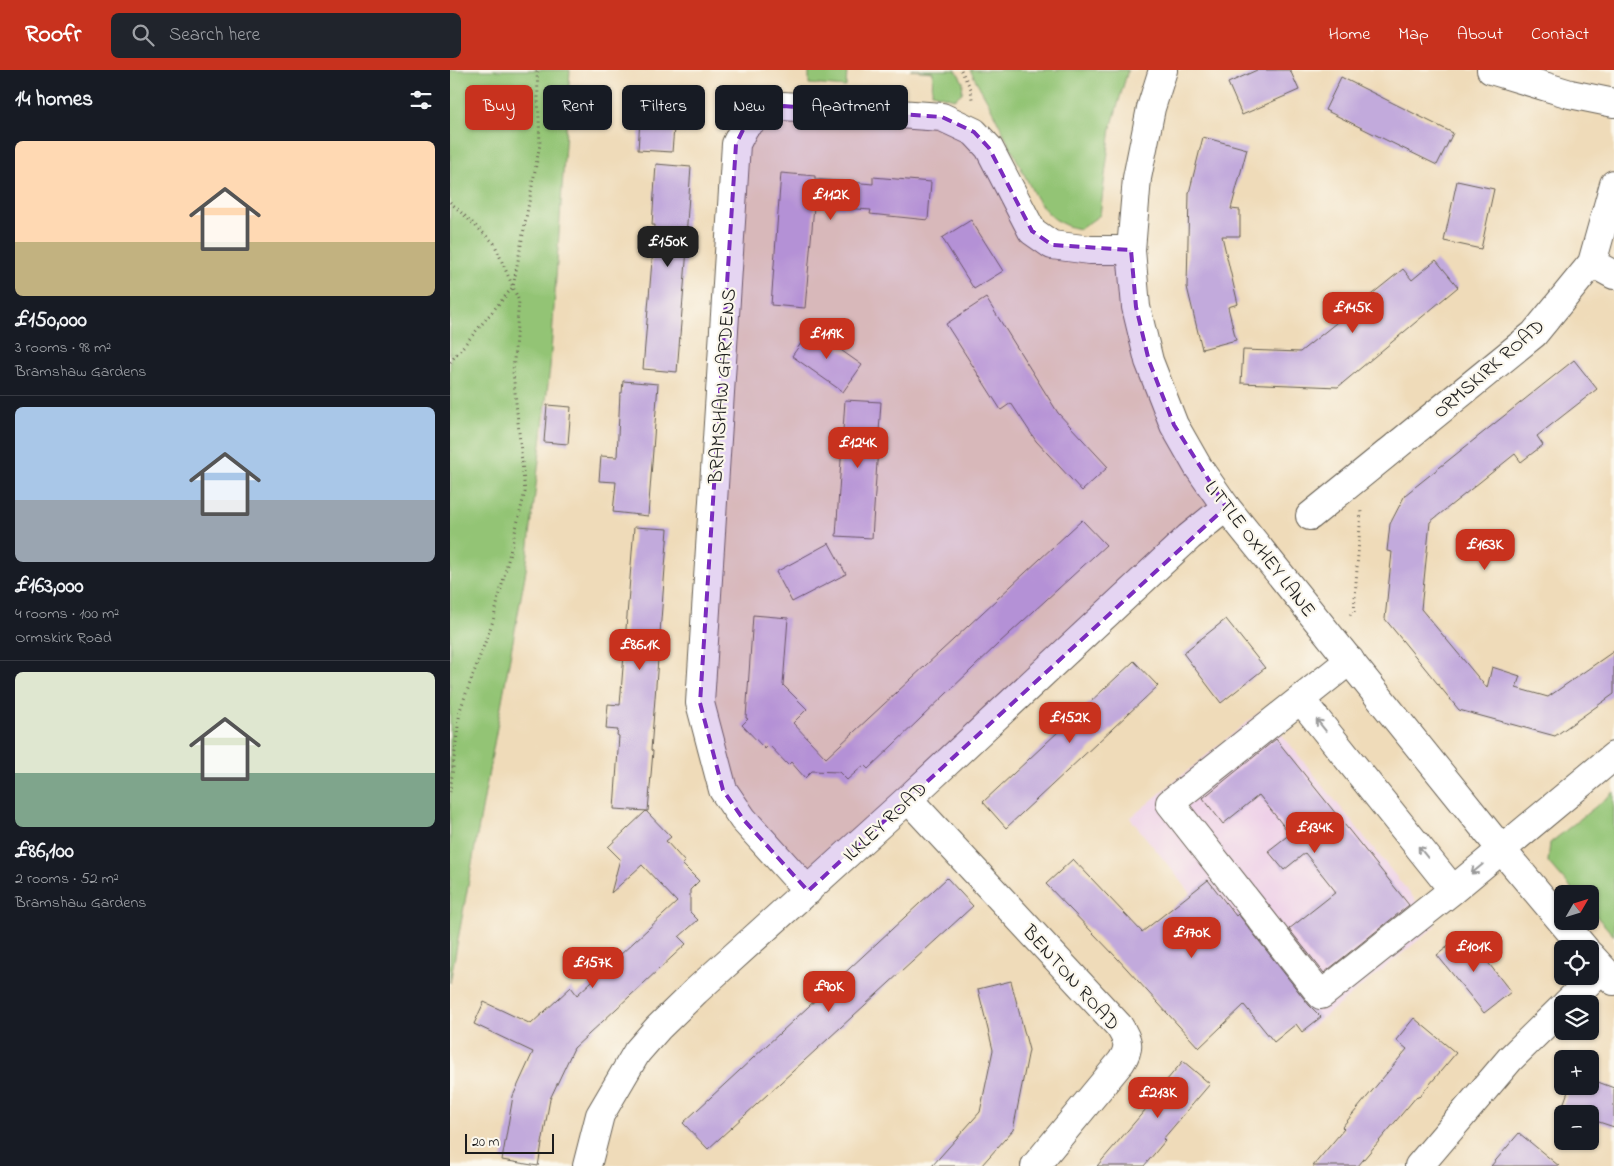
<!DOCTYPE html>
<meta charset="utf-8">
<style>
:root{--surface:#171b24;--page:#20242c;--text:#f1f3f6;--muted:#9ea1a6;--line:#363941;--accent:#c8321e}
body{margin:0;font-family:"Indie Flower",sans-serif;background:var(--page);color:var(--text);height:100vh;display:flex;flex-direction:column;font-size:19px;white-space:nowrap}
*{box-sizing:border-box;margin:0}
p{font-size:16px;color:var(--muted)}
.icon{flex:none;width:28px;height:28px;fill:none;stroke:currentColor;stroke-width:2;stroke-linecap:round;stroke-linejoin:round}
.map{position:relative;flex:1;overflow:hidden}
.details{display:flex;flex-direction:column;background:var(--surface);width:450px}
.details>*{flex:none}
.guide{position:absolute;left:15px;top:15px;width:475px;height:45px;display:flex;gap:10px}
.needle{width:32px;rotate:51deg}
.tools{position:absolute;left:1104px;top:815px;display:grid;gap:10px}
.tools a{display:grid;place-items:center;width:45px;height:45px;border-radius:8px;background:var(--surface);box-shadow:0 1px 4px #0004;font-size:25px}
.scale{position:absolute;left:15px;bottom:12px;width:89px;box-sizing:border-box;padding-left:5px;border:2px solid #1c1c1c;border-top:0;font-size:14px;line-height:18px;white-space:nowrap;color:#1c1c1c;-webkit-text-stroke:4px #fbf7ec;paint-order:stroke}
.price{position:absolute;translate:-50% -42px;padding:0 11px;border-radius:10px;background:var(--accent);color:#fff;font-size:16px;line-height:32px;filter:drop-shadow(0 1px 2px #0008)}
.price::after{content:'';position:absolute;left:50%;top:30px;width:15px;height:11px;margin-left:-8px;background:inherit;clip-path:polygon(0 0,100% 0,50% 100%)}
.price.selected{background:#222;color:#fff}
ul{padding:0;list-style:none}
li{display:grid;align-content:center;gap:10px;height:265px;padding:0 15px}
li+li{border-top:1px solid var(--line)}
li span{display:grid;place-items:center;height:155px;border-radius:8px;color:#555}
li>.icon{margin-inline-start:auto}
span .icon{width:90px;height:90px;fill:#fffc;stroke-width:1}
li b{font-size:21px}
h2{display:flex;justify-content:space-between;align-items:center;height:60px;padding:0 15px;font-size:21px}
.chip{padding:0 18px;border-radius:8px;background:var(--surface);box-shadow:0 1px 4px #0004;font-size:18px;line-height:45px}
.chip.selected{background:var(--accent);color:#fff}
header{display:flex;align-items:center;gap:30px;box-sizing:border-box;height:70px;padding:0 25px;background:var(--accent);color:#fff}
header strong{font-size:24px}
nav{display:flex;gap:28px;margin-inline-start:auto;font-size:18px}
.search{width:350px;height:45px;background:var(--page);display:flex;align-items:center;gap:12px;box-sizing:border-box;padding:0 18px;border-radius:8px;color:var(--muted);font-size:19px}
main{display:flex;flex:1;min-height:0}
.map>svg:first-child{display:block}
.built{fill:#eed0e8}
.green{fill:#93c474;stroke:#587048}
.building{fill:#c2aadc}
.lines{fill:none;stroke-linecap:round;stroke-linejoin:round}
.minor-casing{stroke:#665f53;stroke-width:30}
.major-casing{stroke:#665f53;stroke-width:30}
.path{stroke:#665f53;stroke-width:3;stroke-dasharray:1 4;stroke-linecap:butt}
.minor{stroke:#fff;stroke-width:28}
.major{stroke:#fff;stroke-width:28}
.oneway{stroke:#999}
.marked{fill:#7b2cbf;fill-opacity:0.2;stroke:#7b2cbf;stroke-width:4;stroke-dasharray:10 6;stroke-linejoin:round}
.labels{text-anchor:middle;stroke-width:4.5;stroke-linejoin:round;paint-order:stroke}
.street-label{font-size:20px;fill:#1c1c1c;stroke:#fbf7ec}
</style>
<header>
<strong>Roofr</strong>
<div class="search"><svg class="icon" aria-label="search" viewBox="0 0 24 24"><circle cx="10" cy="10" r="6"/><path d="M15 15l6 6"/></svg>Search here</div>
<nav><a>Home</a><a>Map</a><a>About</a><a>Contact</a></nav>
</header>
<main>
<section class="details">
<h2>14 homes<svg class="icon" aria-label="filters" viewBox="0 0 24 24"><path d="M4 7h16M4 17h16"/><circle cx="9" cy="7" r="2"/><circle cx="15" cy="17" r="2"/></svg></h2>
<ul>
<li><span style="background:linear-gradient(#ffd9b3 65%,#c2b280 0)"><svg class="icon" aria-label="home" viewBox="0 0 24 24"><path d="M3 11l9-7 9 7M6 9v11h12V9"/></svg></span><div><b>£150,000</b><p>3 rooms · 98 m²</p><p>Bramshaw Gardens</p></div></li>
<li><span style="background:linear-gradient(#a9c7e8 60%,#9aa5b1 0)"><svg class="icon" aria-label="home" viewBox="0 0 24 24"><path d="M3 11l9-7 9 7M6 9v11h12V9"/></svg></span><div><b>£163,000</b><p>4 rooms · 100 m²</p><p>Ormskirk Road</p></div></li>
<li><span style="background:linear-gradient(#dfe7d0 65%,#7fa58c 0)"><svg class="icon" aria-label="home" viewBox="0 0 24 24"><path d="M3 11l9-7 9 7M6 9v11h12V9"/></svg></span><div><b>£86,100</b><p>2 rooms · 52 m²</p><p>Bramshaw Gardens</p></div></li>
</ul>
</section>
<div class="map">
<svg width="1164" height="1096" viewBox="0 0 1164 1096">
<rect width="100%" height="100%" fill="#fbf7ec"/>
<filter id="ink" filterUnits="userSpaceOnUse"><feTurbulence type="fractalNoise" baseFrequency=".02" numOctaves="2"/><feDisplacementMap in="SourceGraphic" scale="10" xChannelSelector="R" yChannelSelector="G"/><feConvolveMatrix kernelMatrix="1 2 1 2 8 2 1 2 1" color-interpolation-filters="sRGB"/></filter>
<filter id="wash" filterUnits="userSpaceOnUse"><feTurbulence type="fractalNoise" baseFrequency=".0096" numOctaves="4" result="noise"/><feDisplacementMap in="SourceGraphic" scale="20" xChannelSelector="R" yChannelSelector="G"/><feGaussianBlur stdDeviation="1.12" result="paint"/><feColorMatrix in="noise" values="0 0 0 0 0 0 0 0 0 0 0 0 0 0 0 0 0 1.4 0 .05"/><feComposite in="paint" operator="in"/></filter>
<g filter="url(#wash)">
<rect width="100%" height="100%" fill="#efdbb9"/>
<path class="built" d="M812 640 986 856 854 963 680 748Z"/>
<path class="green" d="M0 0H120L100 297 76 500 0 913Z
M359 0H397L396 17 359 14Z
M460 0H506L513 12 512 23 504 29 482 23 483 2Z
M520 0H678L661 58 650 145 630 159C609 156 598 145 586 128L538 32Z
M1164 722V866L1140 839V824H1126L1098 792 1100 773Z"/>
<g id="blocks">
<path class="building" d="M807 0H840L849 20 792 45 778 13Z
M891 7 1003 63 987 95 875 40Z
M192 19 227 22 222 82 188 80Z
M753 67 797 79 781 139 790 140V166H772L788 234 778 237 786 270 752 279 737 217 739 123Z
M206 94 241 97 236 167H238L227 302 193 299 205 155H202Z
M331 103 365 106V109L423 114V107L481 112 478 150 420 144 421 140 364 136 355 238 321 235Z
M1007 111 1044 119 1031 179 994 171Z
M521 150 553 201 524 219 492 168Z
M986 190 1008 217 888 317 791 313 793 280 850 282 953 199 962 210Z
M536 228 608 343 658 397 632 421 586 371 561 333 551 340 496 254Z
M361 259 412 295 393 322 342 286Z
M1124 290 1147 319 1087 366 1093 375 1071 392 1065 384 980 452 971 539 1037 618 1042 597 1070 606 1066 618 1098 627 1164 581V624L1105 666 1009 640 935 549 942 482 937 481 940 454 955 425Z
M173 311 208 314 198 446 163 442 166 412 149 411 151 386 167 387 170 323H172Z
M395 330 431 332 422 468 386 466Z
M97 335 121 337 118 374 94 372Z
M632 450 656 475 548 574 418 699 414 695 397 710 389 702 362 701 355 708 341 692 338 695 319 675 315 679 292 655 298 649 296 648 303 545 338 548 333 615 357 639 343 653 376 688Z
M184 457 218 459 201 680 203 681 198 741 164 739 169 666 167 665 168 660 156 659 158 634 170 635Z
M379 473 396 504 342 532 326 502Z
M776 549 815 598 771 633 733 583Z
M684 591 708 616 556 758 533 732Z
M826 669 959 835 874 903 839 859 886 822 855 783 834 800 818 781 840 764 809 725 773 754 753 728Z
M196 741 221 767 216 771 235 792 232 794 249 811 240 820V842L248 850 229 867 236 874 124 978 100 1029 88 1096 52 1090 63 1026 83 982 24 954 34 932 81 954 121 917 127 925 227 832 192 795 161 823 170 789 158 777Z
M623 789 692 862 758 810 786 846 788 844 859 935 871 947 852 962 846 954 824 972 794 935 749 978 667 888 596 814Z
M497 808 523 836 258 1079 233 1053Z
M1015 863 1061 922 1034 943 987 885Z
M561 911 579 980 563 1060 531 1096H482L530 1042 543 980 528 919Z
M964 948 1006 983 969 1027 967 1026 908 1096H863L894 1059 892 1057 957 979 946 970Z
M733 991 760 1014 713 1069 715 1071 694 1096H647L696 1039 694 1037Z
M1140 1009 1164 1018V1057L1140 1049V1044H1126L1112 1038 1120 1016H1140Z
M1069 1063 1109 1096H1041Z"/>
</g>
</g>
<g filter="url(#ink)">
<use href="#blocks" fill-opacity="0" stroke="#665f53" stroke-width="1"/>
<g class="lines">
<defs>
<path id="minor" d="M1142 193 1164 205
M860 446 1084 264 1142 193 1164 114
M900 590 720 733 871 925 1003 820 1164 686
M851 630 1003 820
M458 729 669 956C678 970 681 977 671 992L585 1096
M358 821 293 749 273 720 250 633 286 74 295 56 313 42 333 36 492 47 524 62 539 78 582 161 602 175 640 180H681
M1116 934 1152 899
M137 1096 150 1045 187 982 208 958 246 921 458 729 739 467 776 437
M969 1096 1060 989 1112 938"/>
<path id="major" d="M713 0 701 38 687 108 681 180 686 237 699 291 724 355 748 397 776 437 1051 779 1135 879
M1041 0 1120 24 1164 33
M1140 885 1164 911"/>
</defs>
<use href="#minor" class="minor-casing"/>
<use href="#major" class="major-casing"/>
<path class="path" d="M511 0 521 19 522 29
M0 132 44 173 69 231 63 302 75 422 43 551 10 640 0 722
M0 292 63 217 90 74 87 0
M900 545 904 542 911 441"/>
<use href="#minor" class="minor"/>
<use href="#major" class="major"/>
</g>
<defs><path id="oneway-shaft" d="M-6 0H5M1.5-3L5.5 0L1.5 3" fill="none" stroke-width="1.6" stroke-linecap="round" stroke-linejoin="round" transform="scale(1.25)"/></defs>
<g class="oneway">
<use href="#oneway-shaft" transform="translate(871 655) rotate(-129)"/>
<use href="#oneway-shaft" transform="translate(973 782) rotate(-129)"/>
<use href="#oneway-shaft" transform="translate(1027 799) rotate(140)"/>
</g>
</g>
<path class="marked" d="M333 36 492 47 524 62 539 78 582 161 602 175 681 180 686 237 699 291 724 355 776 437 358 821 293 749 273 720 250 633 286 74 295 56 313 42Z"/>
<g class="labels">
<g class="street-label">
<text transform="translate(1038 298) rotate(-41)" y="7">ORMSKIRK ROAD</text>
<text transform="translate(271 316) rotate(-86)" y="7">BRAMSHAW GARDENS</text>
<text transform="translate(811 478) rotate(52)" y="7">LITTLE OXHEY LANE</text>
<text transform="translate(434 751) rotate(-43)" y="7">ILKLEY ROAD</text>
<text transform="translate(622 907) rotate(48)" y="7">BENTON ROAD</text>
</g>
</g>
</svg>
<div class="tools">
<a><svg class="needle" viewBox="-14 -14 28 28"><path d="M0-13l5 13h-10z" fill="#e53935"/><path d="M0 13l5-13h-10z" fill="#9ea1a6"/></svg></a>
<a><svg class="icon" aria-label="locate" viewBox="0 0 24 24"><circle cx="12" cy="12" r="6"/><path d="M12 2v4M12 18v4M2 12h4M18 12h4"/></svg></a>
<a><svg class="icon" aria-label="layers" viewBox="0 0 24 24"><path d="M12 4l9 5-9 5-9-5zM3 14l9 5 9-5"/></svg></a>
<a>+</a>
<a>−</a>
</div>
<div class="scale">20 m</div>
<b class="price" style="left:381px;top:151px">£112K</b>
<b class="price selected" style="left:218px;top:198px">£150K</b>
<b class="price" style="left:903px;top:264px">£145K</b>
<b class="price" style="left:377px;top:290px">£119K</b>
<b class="price" style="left:408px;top:399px">£124K</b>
<b class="price" style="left:1035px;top:501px">£163K</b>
<b class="price" style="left:190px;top:601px">£86.1K</b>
<b class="price" style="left:620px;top:674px">£152K</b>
<b class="price" style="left:865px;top:784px">£134K</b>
<b class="price" style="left:742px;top:889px">£170K</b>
<b class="price" style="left:1024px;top:903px">£101K</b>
<b class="price" style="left:143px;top:919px">£157K</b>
<b class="price" style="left:379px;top:943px">£90K</b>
<b class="price" style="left:708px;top:1049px">£213K</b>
<div class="guide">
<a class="chip selected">Buy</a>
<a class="chip">Rent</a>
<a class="chip">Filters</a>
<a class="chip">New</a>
<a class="chip">Apartment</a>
</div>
</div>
</main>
